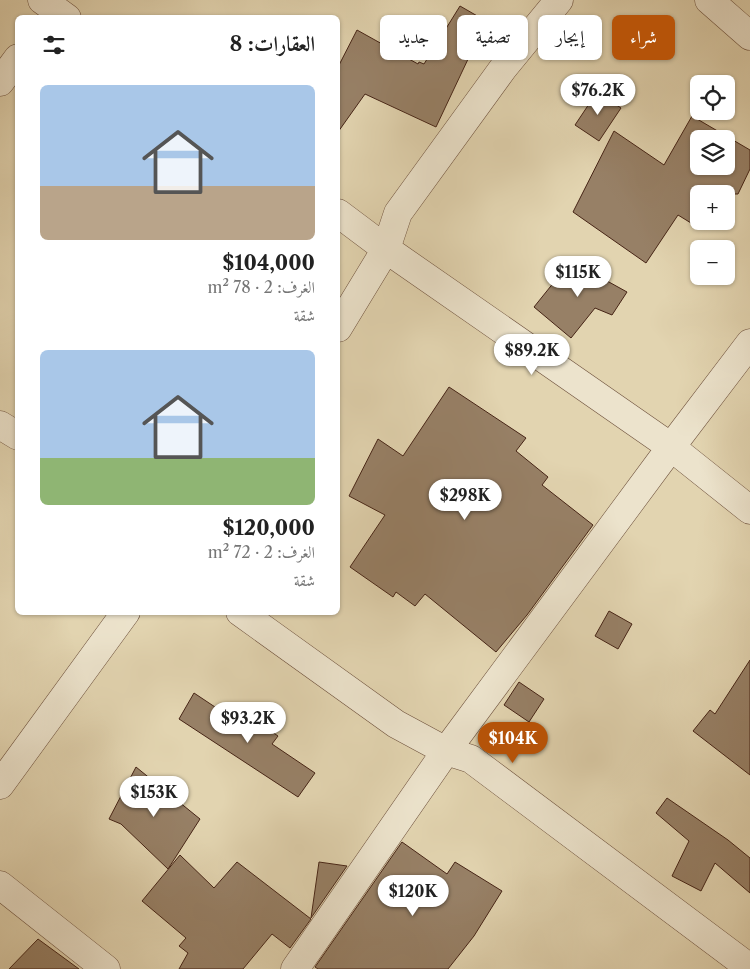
<!DOCTYPE html>
<html lang="ar">
<meta charset="utf-8">
<style>
:root{--surface:#fff;--page:#f6f6f6;--text:#222;--muted:#767676;--accent:#b45309}
body{margin:0;font-family:"Libre Caslon Text",Amiri,serif;background:var(--page);color:var(--text);direction:rtl;height:100vh;display:flex;flex-direction:column;font-size:19px;white-space:nowrap}
*{box-sizing:border-box;margin:0}
p{font-size:16px;color:var(--muted)}
.icon{flex:none;width:28px;height:28px;fill:none;stroke:currentColor;stroke-width:2;stroke-linecap:round;stroke-linejoin:round}
.map{position:relative;flex:1;overflow:hidden;direction:ltr}
.details{position:absolute;left:15px;top:15px;width:325px;height:600px;display:flex;flex-direction:column;background:var(--surface);border-radius:8px;box-shadow:0 1px 4px #0004;direction:rtl}
.details>*{flex:none}
.hud{position:absolute;left:355px;top:15px;width:320px;height:45px;direction:rtl;display:flex;gap:10px}
.tools{position:absolute;left:690px;top:75px;display:grid;gap:10px}
.tools a{display:grid;place-items:center;width:45px;height:45px;border-radius:8px;background:var(--surface);box-shadow:0 1px 4px #0004;font-size:25px}
.price{position:absolute;translate:-50% -42px;padding:0 11px;border-radius:18px;background:#fff;color:#222;font-size:16px;line-height:32px;filter:drop-shadow(0 1px 2px #0008)}
.price::after{content:'';position:absolute;left:50%;top:30px;width:15px;height:11px;margin-left:-8px;background:inherit;clip-path:polygon(0 0,100% 0,50% 100%)}
.price.selected{background:var(--accent);color:#fff}
ul{padding:0;list-style:none}
li{display:grid;align-content:center;gap:10px;height:265px;padding:0 25px}
li span{display:grid;place-items:center;height:155px;border-radius:8px;color:#555}
li>.icon{margin-inline-start:auto}
span .icon{width:90px;height:90px;fill:#fffc;stroke-width:1}
li b{font-size:21px}
h2{display:flex;justify-content:space-between;align-items:center;height:60px;padding:0 25px;font-size:21px}
.chip{padding:0 18px;border-radius:8px;background:var(--surface);box-shadow:0 1px 4px #0004;font-size:18px;line-height:45px}
.chip.selected{background:var(--accent);color:#fff}
.map>svg:first-child{display:block}
.building{fill:#978066;stroke:#462416;fill-rule:evenodd}
.lines{fill:none;stroke-linecap:round;stroke-linejoin:round}
.street-casing{stroke:#6d503c;stroke-width:29}
.street{stroke:#ece3cc;stroke-width:28}
</style>
<div class="map">
<svg width="750" height="969" viewBox="0 0 750 969">
<rect width="100%" height="100%" fill="#e2d4b0"/>
<filter id="stains"><feTurbulence type="fractalNoise" baseFrequency=".004" numOctaves="4"/><feColorMatrix values="0 0 0 0 .2 0 0 0 0 .09 0 0 0 0 .02 0 0 0 .5 -.17"/></filter>
<radialGradient id="worn" r=".72"><stop offset=".6" stop-color="#630" stop-opacity="0"/><stop offset="1" stop-color="#630" stop-opacity=".3"/></radialGradient>
<path class="building" d="M460 6 486 21 436 127 365 94 338 132V67L357 30 418 64 419 62 424 64Z
M597 92 621 108 599 141 575 125Z
M692 116 750 150V169L738 194H695L699 196V209L691 223 678 215 646 263 573 212 614 131 664 165ZM699 139H726V166H699Z
M571 261 627 292 612 315 595 308 571 338 534 307Z
M449 387 526 438 516 451 548 477 542 485 593 525 527 615 496 652 425 594 415 606 396 592 393 597 350 567 385 515 349 496 378 439 403 456Z
M609 611 632 624 618 649 595 636Z
M750 660V775L693 731 710 710 715 714Z
M519 682 544 699 529 722 504 705Z
M194 693 239 723 246 714 278 736 272 744 315 773 298 797 179 719Z
M136 767 200 819 168 869 121 824 109 819Z
M667 798 728 840 750 858V893L715 863 701 891 672 876 689 841 656 813Z
M402 842 447 874 455 862 502 891 474 936 448 969H318L315 967Z
M180 855 214 888 237 862 311 919 290 948 272 934 243 969H179L188 953 179 946 186 938 142 901Z
M319 862 347 866 311 918Z
M38 939 79 969H9Z"/>
<g class="lines">
<defs>
<path id="street" d="M42 0 67 18
M709 0 750 36
M0 82 18 58
M338 213 386 249 671 447 750 510
M338 328 386 249 398 213 504 67 559 0
M0 425 18 436
M240 612 396 724 446 751 471 759 750 968
M0 785 126 612
M0 885 106 969
M295 969 446 751 671 447 750 343"/>
</defs>
<use href="#street" class="street-casing"/>
<use href="#street" class="street"/>
</g>
<rect width="100%" height="100%" filter="url(#stains)"/>
<rect width="100%" height="100%" fill="url(#worn)"/>
</svg>
<div class="tools">
<a><svg class="icon" aria-label="locate" viewBox="0 0 24 24"><circle cx="12" cy="12" r="6"/><path d="M12 2v4M12 18v4M2 12h4M18 12h4"/></svg></a>
<a><svg class="icon" aria-label="layers" viewBox="0 0 24 24"><path d="M12 4l9 5-9 5-9-5zM3 14l9 5 9-5"/></svg></a>
<a>+</a>
<a>−</a>
</div>
<b class="price" style="left:598px;top:116px">$76.2K</b>
<b class="price" style="left:578px;top:298px">$115K</b>
<b class="price" style="left:532px;top:376px">$89.2K</b>
<b class="price" style="left:465px;top:521px">$298K</b>
<b class="price" style="left:248px;top:744px">$93.2K</b>
<b class="price selected" style="left:513px;top:764px">$104K</b>
<b class="price" style="left:154px;top:818px">$153K</b>
<b class="price" style="left:413px;top:917px">$120K</b>
<div class="hud">
<a class="chip selected">شراء</a>
<a class="chip">إيجار</a>
<a class="chip">تصفية</a>
<a class="chip">جديد</a>
</div>
<section class="details">
<h2>العقارات: 8<svg class="icon" aria-label="filters" viewBox="0 0 24 24"><path d="M4 7h16M4 17h16"/><circle cx="9" cy="7" r="2"/><circle cx="15" cy="17" r="2"/></svg></h2>
<ul>
<li><span style="background:linear-gradient(#a9c7e8 65%,#b9a48a 0)"><svg class="icon" aria-label="home" viewBox="0 0 24 24"><path d="M3 11l9-7 9 7M6 9v11h12V9"/></svg></span><div><b>$104,000</b><p>الغرف: 2 · 78 m²</p><p>شقة</p></div></li>
<li><span style="background:linear-gradient(#a9c7e8 70%,#8fb573 0)"><svg class="icon" aria-label="home" viewBox="0 0 24 24"><path d="M3 11l9-7 9 7M6 9v11h12V9"/></svg></span><div><b>$120,000</b><p>الغرف: 2 · 72 m²</p><p>شقة</p></div></li>
</ul>
</section>
</div>
